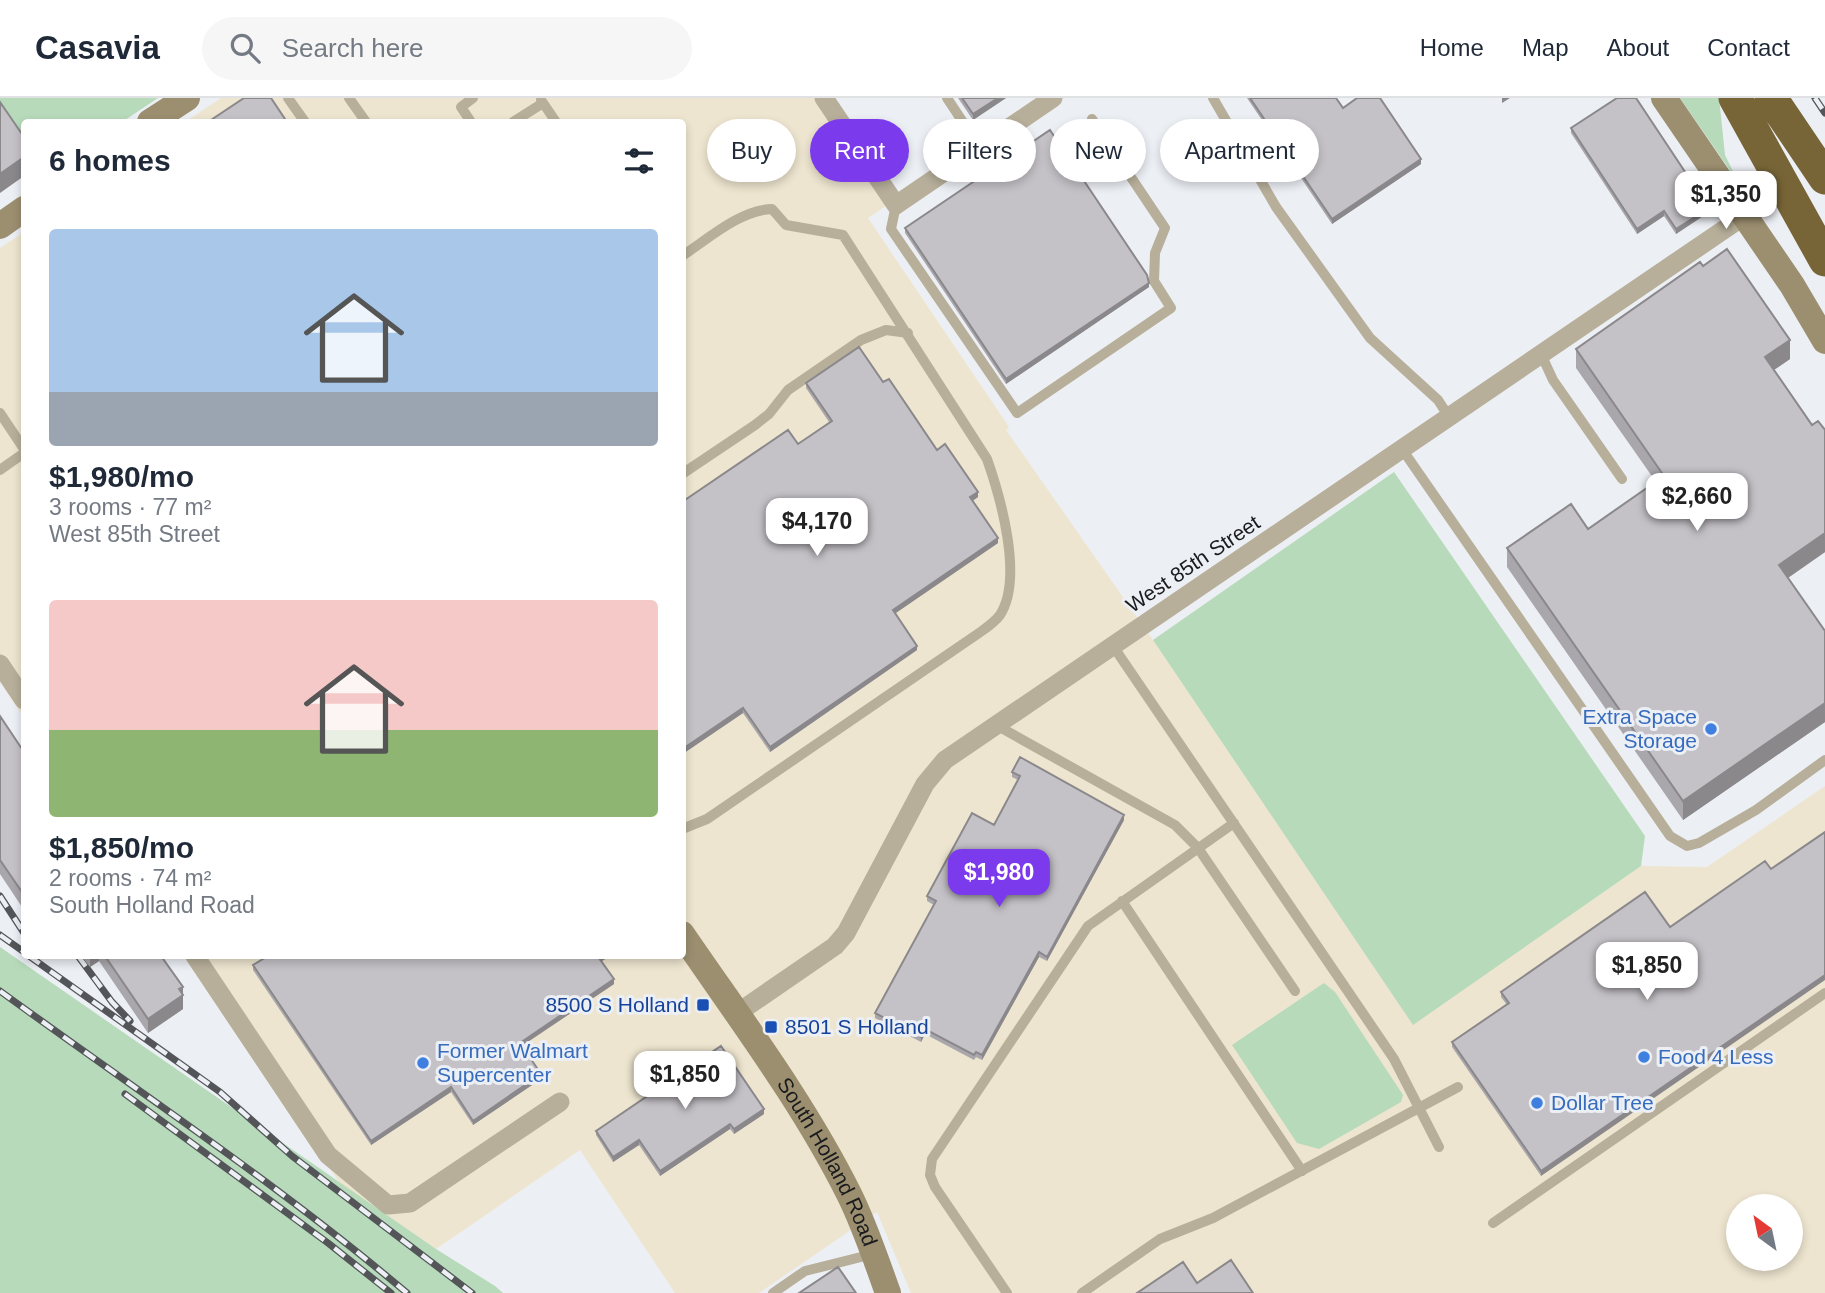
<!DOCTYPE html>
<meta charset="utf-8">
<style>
:root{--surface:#fff;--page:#f6f6f7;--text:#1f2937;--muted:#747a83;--line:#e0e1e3;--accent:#7c3aed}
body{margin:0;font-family:Arial,sans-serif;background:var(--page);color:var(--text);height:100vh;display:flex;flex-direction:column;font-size:26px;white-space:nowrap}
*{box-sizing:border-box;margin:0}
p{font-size:23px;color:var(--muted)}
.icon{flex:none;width:38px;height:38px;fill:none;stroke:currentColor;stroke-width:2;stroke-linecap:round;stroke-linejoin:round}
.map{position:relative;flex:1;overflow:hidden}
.side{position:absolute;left:21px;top:21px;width:665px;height:840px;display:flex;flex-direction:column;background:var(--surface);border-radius:7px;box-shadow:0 4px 10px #0003}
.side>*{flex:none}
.banner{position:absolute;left:707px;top:21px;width:665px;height:63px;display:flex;gap:14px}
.needle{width:46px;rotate:327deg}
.controls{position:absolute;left:1726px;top:1096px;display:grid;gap:14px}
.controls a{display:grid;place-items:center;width:77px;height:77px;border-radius:50%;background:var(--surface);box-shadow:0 4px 10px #0003;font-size:35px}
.price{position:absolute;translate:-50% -60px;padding:0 16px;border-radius:14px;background:#fff;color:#222;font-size:23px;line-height:46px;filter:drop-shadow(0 2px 4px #0008)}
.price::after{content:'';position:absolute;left:50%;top:42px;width:21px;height:16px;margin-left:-10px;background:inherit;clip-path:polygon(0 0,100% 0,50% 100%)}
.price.selected{background:var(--accent);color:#fff}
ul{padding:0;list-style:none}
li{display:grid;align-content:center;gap:14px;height:371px;padding:0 28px}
li span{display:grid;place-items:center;height:217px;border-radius:7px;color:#555}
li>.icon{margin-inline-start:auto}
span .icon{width:126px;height:126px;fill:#fffc;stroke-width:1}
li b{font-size:30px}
h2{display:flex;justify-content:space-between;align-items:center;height:84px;padding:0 28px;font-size:30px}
.pill{padding:0 24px;border-radius:32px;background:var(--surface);box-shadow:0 4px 10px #0003;font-size:24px;line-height:63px}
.pill.selected{background:var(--accent);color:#fff}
header{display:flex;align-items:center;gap:42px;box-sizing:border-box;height:98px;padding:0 35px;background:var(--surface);border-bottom:2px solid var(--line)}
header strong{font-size:33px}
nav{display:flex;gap:38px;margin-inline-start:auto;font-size:24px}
.search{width:490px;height:63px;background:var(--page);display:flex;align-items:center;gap:18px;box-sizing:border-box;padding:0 24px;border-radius:38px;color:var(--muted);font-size:26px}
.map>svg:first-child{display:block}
.commercial{fill:#ede5cf;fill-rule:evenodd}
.green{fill:#b6daba}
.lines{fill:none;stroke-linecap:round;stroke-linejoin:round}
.lane{stroke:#b7af9a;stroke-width:10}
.street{stroke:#b7af9a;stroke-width:19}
.secondary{stroke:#9c8f70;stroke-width:26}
.highway{stroke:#776537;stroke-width:33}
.rail-casing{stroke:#535558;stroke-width:7}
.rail{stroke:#eceff4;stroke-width:4.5;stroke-dasharray:13;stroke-linecap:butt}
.wall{fill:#a9a7ab}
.shaded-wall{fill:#8a888b}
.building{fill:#c5c2c7;stroke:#8a888b;stroke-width:2}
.shop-dot{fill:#3f7fe0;stroke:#eceff4;stroke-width:2.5}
.transit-dot{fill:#1a4fb4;stroke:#eceff4;stroke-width:2.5}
.labels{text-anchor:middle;stroke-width:6;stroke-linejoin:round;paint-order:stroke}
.street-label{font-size:21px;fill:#1a1b1d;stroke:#eceff4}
.shop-label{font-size:21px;fill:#366cbe;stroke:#eceff4;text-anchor:start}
.transit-label{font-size:21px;fill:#164399;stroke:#eceff4;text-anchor:end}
</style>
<header>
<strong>Casavia</strong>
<div class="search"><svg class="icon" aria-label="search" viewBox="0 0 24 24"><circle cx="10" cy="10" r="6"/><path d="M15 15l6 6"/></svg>Search here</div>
<nav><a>Home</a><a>Map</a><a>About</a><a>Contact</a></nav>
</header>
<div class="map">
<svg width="1825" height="1195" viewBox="0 0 1825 1195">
<rect width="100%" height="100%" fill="#eceff4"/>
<path class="commercial" d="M221 0H815L887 107 868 120 1009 329 1006 332 1153 542 1413 926 1641 768 1707 769 1825 688V1195H911L877 1114 759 1195H675L580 1052 436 1151 341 1087 186 858H682V24H185ZM1738 1108H1790V1160H1738Z
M24 134V620L0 584V150Z"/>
<path class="green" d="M0 0H158L122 24H24V50L0 14Z
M1680 0H1719L1725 57 1738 84Z
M1394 374 1645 738 1641 768 1413 927 1153 542Z
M0 849 436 1151 495 1188 503 1195H0Z
M1324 885 1335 894 1403 997 1401 1004 1319 1051 1297 1045 1232 947Z"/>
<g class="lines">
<path class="lane" d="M288 0 305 24
M349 0 366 24
M947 0 980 50
M1213 0 1276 109 1370 240 1438 302 1449 319
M541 2 556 24
M471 24 461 9 473 0
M513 24 543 5
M896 107 891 131 1017 315 1171 210 1154 183 1155 155 1165 130 1092 21
M682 158C708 141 740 112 772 111L786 127 843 137 987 361C1000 398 1024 480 1000 517 995 524 986 530 979 535L707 721 682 731
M1541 256 1553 282 1622 381
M0 315 24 351
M1402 351 1670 738 1687 748 1699 745 1756 712 1825 662
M0 372 24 355
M682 376 755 327 769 316 788 292 861 242 886 232 908 235
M1113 548 1394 961 1439 1049
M996 627 1175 727 1198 750 1295 893
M1122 803 1302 1073
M1493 1125 1825 895
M773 1195 805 1173 873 1156
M1007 1195 935 1089 930 1077 932 1061 1088 828 1234 725
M1082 1195 1160 1141 1213 1120 1458 989"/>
<path class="street" d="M824 0 896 107 1053 0
M0 566 24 602
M195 858 328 1057 388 1107 410 1105 560 1004
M736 916 835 848 846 835 925 686 945 662 1744 118"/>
<g class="secondary">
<path d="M1664 0 1792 187 1825 243"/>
<path d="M150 24 187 0"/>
<path d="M0 128 24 111"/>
<path id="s1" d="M682 836C740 921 803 1004 849 1096 865 1128 876 1162 888 1195"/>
</g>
<path class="highway" d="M1735 0 1825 162
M1771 0 1825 80"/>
<defs>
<path id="rail" d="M1815 0 1825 15
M0 798 24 835
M0 837 24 854
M29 858 220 994 292 1058 472 1195
M78 858 112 904 130 923
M0 893C136 992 278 1086 407 1195
M125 996 328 1145 391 1195"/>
</defs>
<use href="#rail" class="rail-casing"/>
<use href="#rail" class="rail"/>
</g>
<path class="wall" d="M958 0H1006L973 22Z
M1247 0H1336L1343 10 1421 66 1332 126Z
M1571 30 1709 114 1676 136 1664 118 1637 136 1571 35Z
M905 130 1149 189 1006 286 905 135Z
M1576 251 1790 261 1774 272 1812 327 1825 332V454L1788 480 1825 533V624L1683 722 1507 469V450L1588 431 1656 384 1576 270Z
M883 284 937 352 978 399 973 403 998 445 895 515 917 552 770 654 743 615 684 655 682 652V404L798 346 829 324 806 290V285Z
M0 618 24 654V812L0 776Z
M1012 674 1124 722 1047 863 1039 859 982 962 976 959 974 962 925 936 921 944 875 920V915L934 807 927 803V798L994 727 1018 682 1012 679Z
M1645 794 1541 1078 1452 949V944L1507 907 1501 899V894Z
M81 858H161L183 889V911L148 935 99 863 90 869Z
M601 863 614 886 522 948 541 981 473 1027 451 994 371 1047 253 872V867Z
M764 1016 734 1036 730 1031 660 1078 639 1047 613 1064 596 1037V1033Z"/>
<path class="shaded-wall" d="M998 0H1006L973 22V16Z
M1502 0H1510L1502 5Z
M24 59V78L0 95V76Z
M1421 61V66L1332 126V121Z
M1709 110V114L1676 136V131Z
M1664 113V118L1637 136V131Z
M1149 185V189L1006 286V281Z
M1790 242V261L1765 278V259Z
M978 394V399L970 404V399Z
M1825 435V454L1779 486V467Z
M998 440V445L893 517V512Z
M917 548V552L770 654V649Z
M1825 605V624L1683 722V703Z
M743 610V615L684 655V650Z
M1124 717V722L1047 863V859Z
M1039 854V859L982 962V957Z
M90 858H99V863L90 869Z
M603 858H610L599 865V860Z
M1825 877V882L1541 1078V1073Z
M614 881V886L520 949V945Z
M183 889V911L148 935V921Z
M925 931V936L921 944V939Z
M541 976V981L473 1027V1023Z
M451 989V994L371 1047V1043Z
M764 1011V1016L734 1036V1031Z
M730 1026V1031L660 1078V1073Z
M639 1042V1047L613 1064V1059Z"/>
<path class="building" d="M244 0H271L287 24H208Z
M962 0H998L973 16Z
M1250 0H1336L1343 10 1357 0H1380L1421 61 1332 121Z
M1617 0H1636L1709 110 1676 131 1664 113 1637 131 1571 30Z
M0 4 24 39V59L0 76Z
M1050 32 1147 177 1149 185 1006 281 905 130Z
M1727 151 1790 242 1765 259 1812 327 1818 323 1825 332V435L1779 467 1825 533V605L1683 703 1507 450 1571 406 1588 431 1664 378 1576 251 1700 164 1703 168Z
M859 249 883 284 889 281 937 352 945 346 978 394 970 399 998 440 893 512 917 548 770 649 743 610 684 650 682 647V404L788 332 798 346 832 323 806 285Z
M0 618 24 654V797L0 762Z
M1020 659 1124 717 1047 859 1039 854 982 957 976 954 974 957 925 931 921 939 875 915 936 803 927 798 972 715 994 727 1020 678 1012 674Z
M1825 734V877L1541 1073 1452 944 1509 905 1501 894 1645 794 1670 829 1765 763 1771 771Z
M105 858H161L183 889 179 891 183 897 148 921Z
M268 858H603L599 860 614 881 520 945 541 976 473 1023 451 989 371 1043 253 867Z
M721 948 764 1011 734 1031 730 1026 660 1073 639 1042 613 1059 596 1033Z
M1231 1162 1253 1195H1137L1183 1164 1197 1185Z
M838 1169 856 1195H799Z"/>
<g class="shop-dot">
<circle cx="1711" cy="631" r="7"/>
<circle cx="1644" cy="959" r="7"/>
<circle cx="423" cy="965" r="7"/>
<circle cx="1537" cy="1005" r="7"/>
</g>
<g class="transit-dot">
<rect x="696" y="900" width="14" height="14" rx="3.5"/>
<rect x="764" y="922" width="14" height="14" rx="3.5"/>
</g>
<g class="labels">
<g class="street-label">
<text transform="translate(1193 466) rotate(-34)" y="7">West 85th Street</text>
<text dy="7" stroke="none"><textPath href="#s1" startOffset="271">South Holland Road</textPath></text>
</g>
<g class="shop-label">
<text x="1697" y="626" text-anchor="end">Extra Space<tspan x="1697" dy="24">Storage</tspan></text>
<text x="437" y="960">Former Walmart<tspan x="437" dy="24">Supercenter</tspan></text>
<text x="1658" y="966">Food 4 Less</text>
<text x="1551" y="1012">Dollar Tree</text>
</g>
<g class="transit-label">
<text x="689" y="914">8500 S Holland</text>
<text x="785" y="936" text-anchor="start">8501 S Holland</text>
</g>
</g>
</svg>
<div class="controls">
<a><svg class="needle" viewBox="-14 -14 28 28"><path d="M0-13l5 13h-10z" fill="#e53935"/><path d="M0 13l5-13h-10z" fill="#747a83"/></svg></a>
</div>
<b class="price" style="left:1726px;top:133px">$1,350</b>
<b class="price" style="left:1697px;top:435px">$2,660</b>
<b class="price" style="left:817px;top:460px">$4,170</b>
<b class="price selected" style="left:999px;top:811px">$1,980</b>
<b class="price" style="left:1647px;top:904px">$1,850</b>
<b class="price" style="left:685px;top:1013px">$1,850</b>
<div class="banner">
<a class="pill">Buy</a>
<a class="pill selected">Rent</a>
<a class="pill">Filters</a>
<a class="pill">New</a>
<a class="pill">Apartment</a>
</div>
<section class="side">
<h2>6 homes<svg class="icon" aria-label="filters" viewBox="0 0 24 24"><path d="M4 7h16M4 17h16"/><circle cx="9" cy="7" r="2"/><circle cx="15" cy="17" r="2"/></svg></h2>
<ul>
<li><span style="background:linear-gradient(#a9c7e8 75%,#9aa5b1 0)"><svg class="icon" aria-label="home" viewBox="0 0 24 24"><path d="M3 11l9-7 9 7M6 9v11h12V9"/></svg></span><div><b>$1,980/mo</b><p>3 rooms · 77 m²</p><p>West 85th Street</p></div></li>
<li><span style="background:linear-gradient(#f6c9c9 60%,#8fb573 0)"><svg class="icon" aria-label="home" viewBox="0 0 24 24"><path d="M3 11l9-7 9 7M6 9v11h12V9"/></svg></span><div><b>$1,850/mo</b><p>2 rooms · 74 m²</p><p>South Holland Road</p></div></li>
</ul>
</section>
</div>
